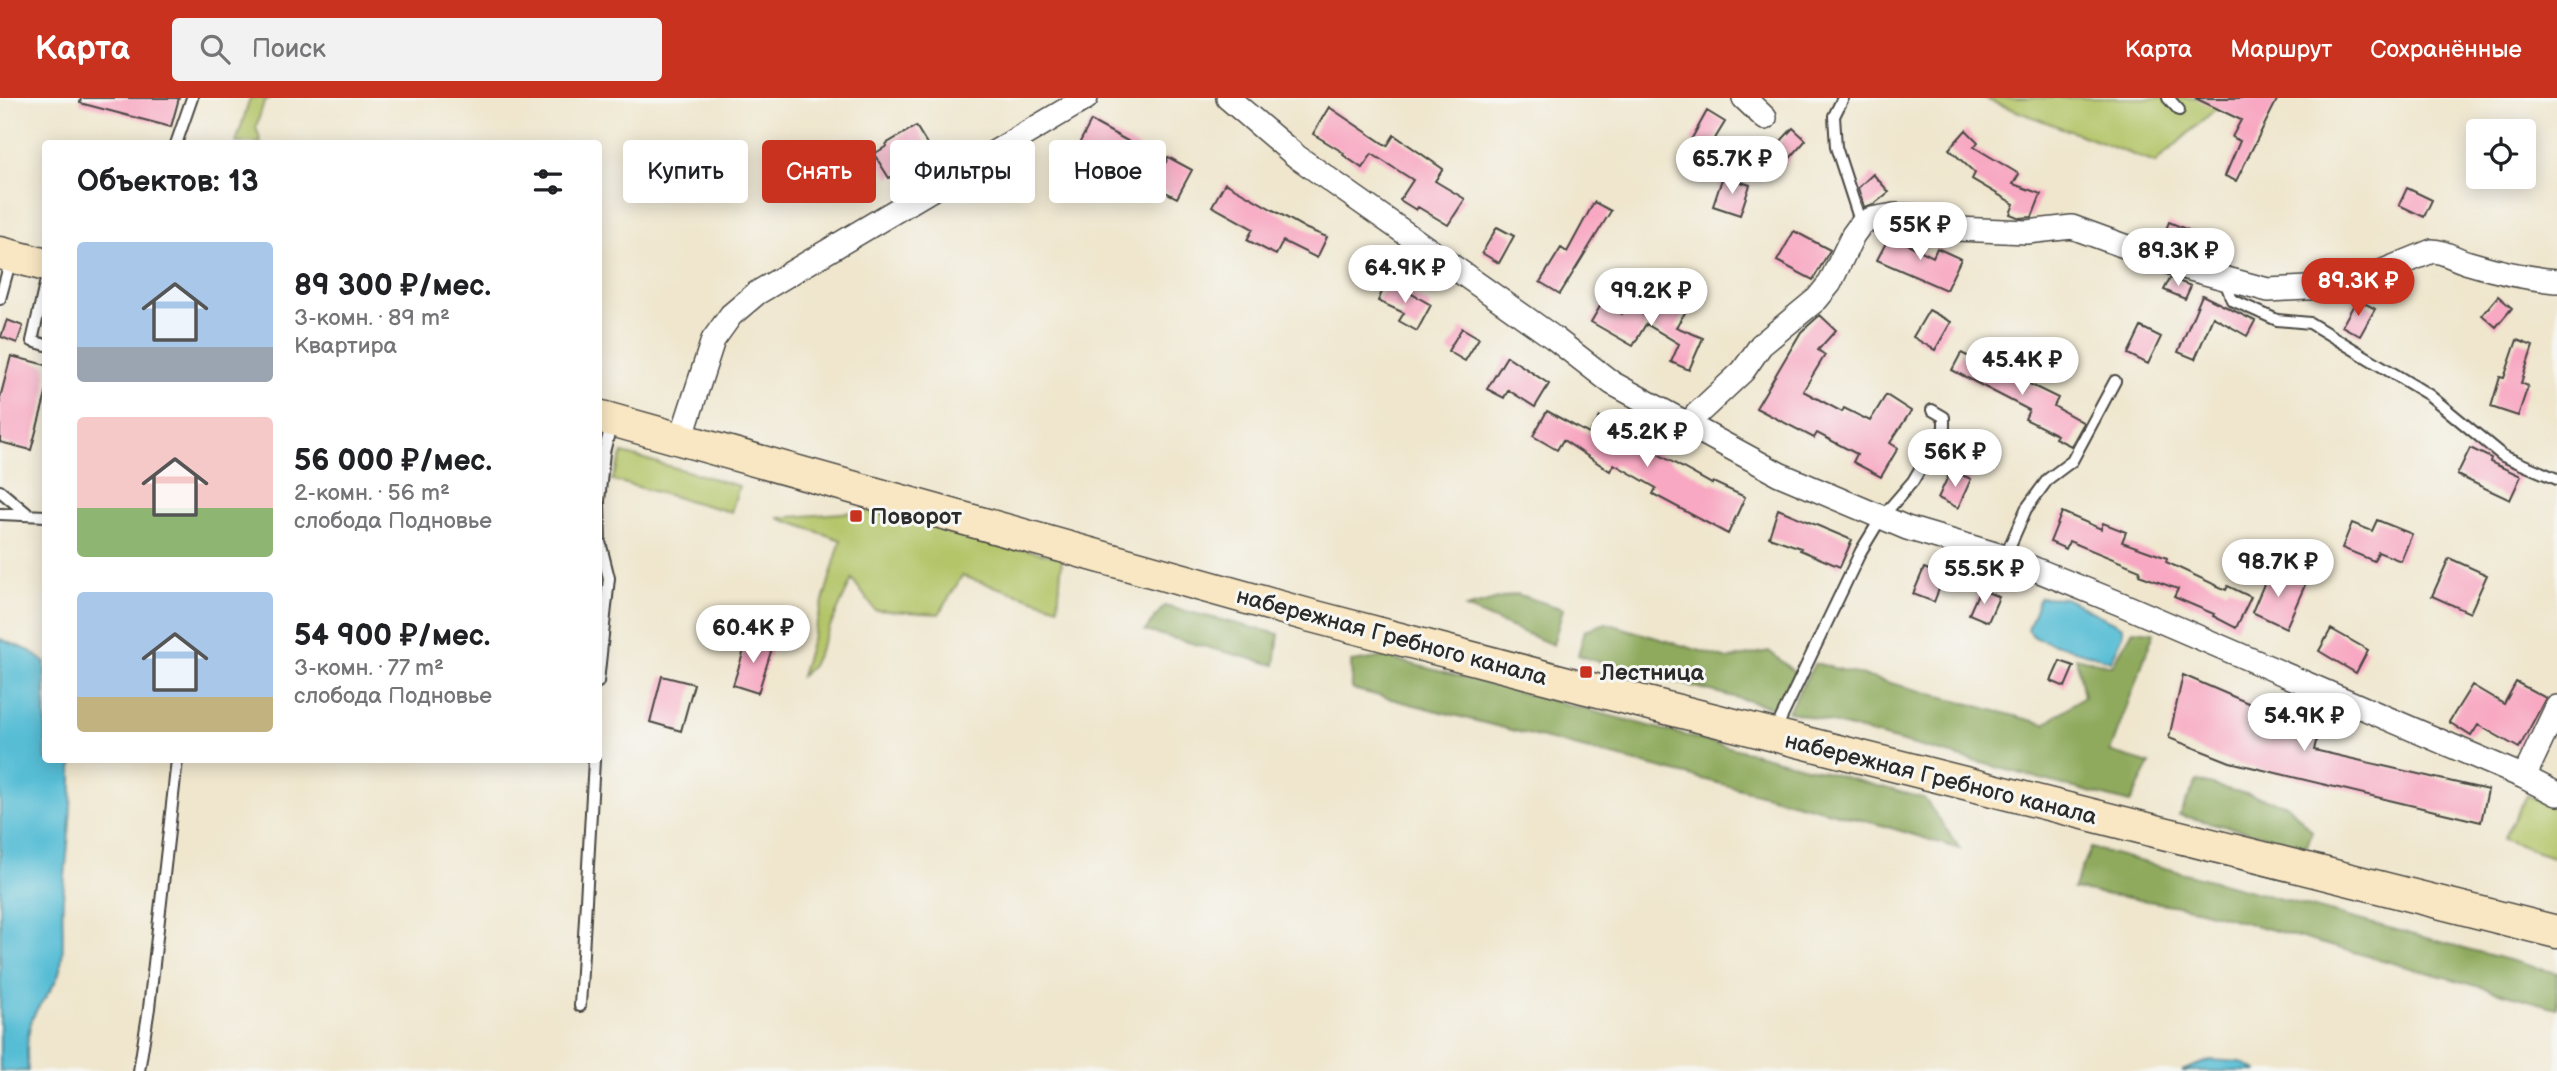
<!DOCTYPE html>
<html lang="ru">
<meta charset="utf-8">
<style>
:root{--surface:#fff;--page:#f2f2f2;--text:#202124;--muted:#757577;--accent:#c8321e}
body{margin:0;font-family:"Balsamiq Sans",sans-serif;background:var(--page);color:var(--text);height:100vh;display:flex;flex-direction:column;font-size:26px;white-space:nowrap}
*{box-sizing:border-box;margin:0}
p{font-size:23px;color:var(--muted)}
.icon{flex:none;width:38px;height:38px;fill:none;stroke:currentColor;stroke-width:2;stroke-linecap:round;stroke-linejoin:round}
.map{position:relative;flex:1;overflow:hidden}
.sheet{position:absolute;left:42px;top:42px;width:560px;height:623px;display:flex;flex-direction:column;background:var(--surface);border-radius:7px;box-shadow:0 4px 18px #0003}
.sheet>*{flex:none}
.guide{position:absolute;left:623px;top:42px;width:665px;height:63px;display:flex;gap:14px}
.buttons{position:absolute;left:2466px;top:21px;display:grid;gap:14px}
.buttons a{display:grid;place-items:center;width:70px;height:70px;border-radius:7px;background:var(--surface);box-shadow:0 4px 18px #0003;font-size:35px}
.price{position:absolute;translate:-50% -60px;padding:0 16px;border-radius:24px;background:#fff;color:#222;font-size:23px;line-height:46px;filter:drop-shadow(0 2px 4px #0008)}
.price::after{content:'';position:absolute;left:50%;top:42px;width:21px;height:16px;margin-left:-10px;background:inherit;clip-path:polygon(0 0,100% 0,50% 100%)}
.price.current{background:var(--accent);color:#fff}
ul{padding:0;list-style:none}
li{display:flex;align-items:center;gap:21px;height:175px;padding:0 35px}
li span{display:grid;place-items:center;flex:none;width:196px;height:140px;border-radius:7px;color:#555}
li>.icon{margin-inline-start:auto}
span .icon{width:84px;height:84px;fill:#fffc;stroke-width:1}
li b{font-size:30px}
h2{display:flex;justify-content:space-between;align-items:center;height:84px;padding:0 35px;font-size:30px}
.tag{padding:0 24px;border-radius:7px;background:var(--surface);box-shadow:0 4px 18px #0003;font-size:24px;line-height:63px}
.tag.current{background:var(--accent);color:#fff}
header{display:flex;align-items:center;gap:42px;box-sizing:border-box;height:98px;padding:0 35px;background:var(--accent);color:#fff}
header strong{font-size:33px}
nav{display:flex;gap:38px;margin-inline-start:auto;font-size:24px}
.search{width:490px;height:63px;background:var(--page);display:flex;align-items:center;gap:18px;box-sizing:border-box;padding:0 24px;border-radius:7px;color:var(--muted);font-size:26px}
.map>svg:first-child{display:block}
.green{fill:#b4c569;stroke:#70784a;stroke-width:2}
.forest{fill:#8faa5d;stroke:#5d6a44;stroke-width:2}
.water{fill:#57bdd5;stroke:#417480;stroke-width:2}
.building{fill:#f8a8c2}
.lines{fill:none;stroke-linecap:round;stroke-linejoin:round}
.lane-casing{stroke:#484743;stroke-width:14}
.street-casing{stroke:#484743;stroke-width:26}
.secondary-casing{stroke:#484743;stroke-width:35}
.lane{stroke:#fff;stroke-width:10}
.street{stroke:#fff;stroke-width:23}
.secondary{stroke:#f9e7c3;stroke-width:32}
.poi-dot{fill:#c8321e;stroke:#f6f6f2;stroke-width:2.5}
.labels{text-anchor:middle;stroke-width:6;stroke-linejoin:round;paint-order:stroke}
.poi-label{font-size:23px;font-weight:bold;fill:#2b2b2b;stroke:#f6f6f2;text-anchor:start}
.street-label{font-size:23px;fill:#2b2b2b;stroke:#f6f6f2}
</style>
<header>
<strong>Карта</strong>
<div class="search"><svg class="icon" aria-label="search" viewBox="0 0 24 24"><circle cx="10" cy="10" r="6"/><path d="M15 15l6 6"/></svg>Поиск</div>
<nav><a>Карта</a><a>Маршрут</a><a>Сохранённые</a></nav>
</header>
<div class="map">
<svg width="2557" height="973" viewBox="0 0 2557 973">
<rect width="100%" height="100%" fill="#f6f6f2"/>
<filter id="ink" filterUnits="userSpaceOnUse"><feTurbulence type="fractalNoise" baseFrequency=".0143" numOctaves="2"/><feDisplacementMap in="SourceGraphic" scale="14" xChannelSelector="R" yChannelSelector="G"/><feConvolveMatrix kernelMatrix="1 2 1 2 8 2 1 2 1" color-interpolation-filters="sRGB"/></filter>
<filter id="wash" filterUnits="userSpaceOnUse"><feTurbulence type="fractalNoise" baseFrequency=".00686" numOctaves="4" result="noise"/><feDisplacementMap in="SourceGraphic" scale="28" xChannelSelector="R" yChannelSelector="G"/><feGaussianBlur stdDeviation="1.57" result="paint"/><feColorMatrix in="noise" values="0 0 0 0 0 0 0 0 0 0 0 0 0 0 0 0 0 1.4 0 .05"/><feComposite in="paint" operator="in"/></filter>
<g filter="url(#wash)">
<rect width="100%" height="100%" fill="#efe6cd"/>
<path class="green" d="M250 0H270L264 4 256 29 261 45H236Z
M1982 0H2228L2155 65Z
M623 355 739 388 731 414 612 382Z
M866 413 1062 460 1058 509 962 478 939 516 875 512 852 481 812 568 801 578 841 442 778 420Z
M2527 697 2557 712V761L2503 741Z"/>
<path class="forest" d="M1516 496 1563 511 1553 547 1466 510Z
M1164 508 1279 536 1275 567 1145 533Z
M1606 525 1728 561 1769 553 1796 575 1780 611 1596 563 1578 557 1585 532Z
M2133 532 2154 534 2110 654 2150 666 2130 705 1788 613 1815 565 2045 626 2084 598 2076 559 2112 568Z
M1385 559 1924 700 1960 751 1881 727 1352 591 1351 564Z
M2197 683 2288 707 2312 733 2307 748 2179 717Z
M2091 750 2557 875V910L2196 811 2073 791Z"/>
<path class="water" d="M2040 499 2065 500 2123 529V537L2111 563 2035 540 2028 532Z
M0 541 30 553 45 564 46 662H72C73 708 67 754 63 800 61 824 66 851 59 875 55 889 45 899 37 911 26 929 26 952 28 973H0Z
M2211 962 2241 964 2258 973H2182Z"/>
<g id="blocks">
<path class="building" d="M81 0H179L171 29 80 5Z
M2195 0H2278L2236 83 2225 78 2240 43 2232 39 2241 22Z
M1329 9 1387 48 1394 37 1443 71 1435 83 1465 101 1448 127 1418 109 1416 112 1400 102 1413 82 1372 56 1362 70 1343 57 1344 55 1313 36Z
M1707 13 1725 24 1708 52 1691 42Z
M1091 23 1166 64 1168 59 1192 72 1177 100 1130 76 1121 92 1070 63Z
M916 28 935 59 905 78 901 73 889 80 874 56 887 48 886 46Z
M1793 30 1806 42 1778 74 1764 61Z
M1966 32 1978 44 1974 49 2019 76 2013 86 2041 96 2032 119 2020 120 2010 116 2014 106 1972 81 1975 75 1949 51Z
M1873 76 1889 94 1874 106 1864 109 1858 90Z
M1723 78 1750 87 1740 117 1713 108Z
M1225 85 1307 131 1327 139 1317 160 1283 143 1276 157 1247 142 1253 131 1212 108Z
M2407 90 2432 102 2424 119 2399 107Z
M1594 104 1611 113 1560 196 1540 184 1561 150 1567 154Z
M2169 124 2193 134 2184 155 2160 146Z
M1497 129 1514 138 1499 165 1482 155Z
M1794 133 1830 152 1813 182 1777 163Z
M1890 137 1933 159 1937 150 1961 161 1946 192 1877 162Z
M2170 180 2191 188 2185 201 2164 192Z
M1387 182 1431 207 1417 233 1399 223 1404 215 1378 203Z
M2202 197 2255 223 2247 238 2213 219 2195 261 2178 254Z
M2498 198 2512 210 2496 229 2482 217Z
M1664 200 1686 213 1676 229 1703 240 1689 272 1671 264 1679 246 1646 226 1633 248 1591 224 1602 205 1622 216 1628 207 1645 218 1646 216 1653 219Z
M2357 201 2375 211 2360 238 2342 228Z
M1929 212 1951 224 1935 252 1913 239Z
M1820 217 1836 232 1818 252 1825 257 1803 293 1842 314 1844 310 1870 323 1886 297 1911 313 1890 345 1898 350 1881 379 1853 364 1857 356 1817 335 1814 340 1756 310 1801 234Z
M7 222 23 228 17 245 1 239Z
M2141 229 2161 239 2148 266 2128 256Z
M1462 230 1479 240 1465 263 1448 253Z
M2517 242 2533 248 2521 285 2528 288 2518 318 2491 309 2500 279 2504 280Z
M1961 255 1999 273 2002 266 2022 275 2019 281 2058 300 2054 308 2084 325 2071 348 2055 340 2057 337 2025 321 2029 312 1952 272Z
M11 258 46 267V296L31 352 0 344V300Z
M1507 258 1549 286 1535 309 1508 292 1504 300 1487 291Z
M1547 313 1589 336 1600 319 1649 351 1712 386 1713 384 1745 399 1728 436 1653 396 1656 390 1614 366 1610 373 1563 342 1557 352 1533 338Z
M2470 350 2491 360 2490 364 2521 378 2510 402 2457 377Z
M1951 372 1971 381 1958 410 1938 400Z
M1778 411 1852 442 1840 469 1800 452 1801 450 1769 439Z
M2062 414 2101 431 2103 425 2126 434 2122 444 2167 460 2166 464 2226 492 2228 488 2251 499 2236 530 2213 518 2214 516 2174 499 2178 491 2139 477 2140 472 2069 443 2066 451 2050 444Z
M2377 422 2412 436 2401 463 2378 454 2374 463 2342 450 2352 425 2372 433Z
M2449 460 2487 477 2470 515 2432 498Z
M1924 470 1944 478 1934 504 1913 496Z
M2270 472 2305 487 2286 530 2252 514Z
M1980 491 1999 499 1988 524 1969 516Z
M2331 531 2368 552 2356 575 2319 553Z
M748 540 773 547 758 595 733 587Z
M2060 563 2074 568 2065 589 2051 583Z
M2183 577 2318 635 2314 652 2488 692 2481 724 2230 664 2169 640Z
M662 578 694 586 681 633 650 624Z
M2516 584 2546 600 2519 650 2478 627 2471 638 2449 624 2472 587 2504 606Z"/>
</g>
</g>
<g filter="url(#ink)">
<use href="#blocks" fill-opacity="0" stroke="#484743" stroke-width="2"/>
<g class="lines">
<defs>
<path id="lane" d="M1843 0 1834 18 1836 49 1861 126
M2168 0 2179 12
M176 46 192 0
M2224 180 2232 202 2277 222 2310 225 2429 297 2503 358 2557 381
M46 182 32 243 46 247
M0 201 11 161
M0 393 29 417
M0 416 46 418
M2005 459 2026 411 2048 381 2072 363 2115 283
M598 584 609 480 600 444 599 403 604 354 612 324
M1774 635 1861 453 1881 420 1913 383 1944 330V319L1932 312
M580 908 594 662
M139 973 149 910 177 662"/>
<path id="street" d="M1228 0 1296 58 1554 240 1612 285 1779 376 1907 430 2005 459 2121 506 2524 679 2557 696
M1744 0 1765 20
M1690 327 1696 317 1743 273 1761 247 1817 201 1830 185 1853 137 1861 126 1871 121 1894 117 1920 118 1957 131 2027 134 2072 129 2179 168 2268 192 2346 188 2432 153C2445 153 2456 162 2469 165 2498 174 2526 180 2557 183
M681 341 713 242 731 217 757 195 1086 0
M2524 679 2557 609"/>
<path id="secondary" d="M0 155 46 167
M598 318 1308 517 1583 589 2557 834"/>
</defs>
<use href="#lane" class="lane-casing"/>
<use href="#street" class="street-casing"/>
<use href="#secondary" class="secondary-casing"/>
<use href="#lane" class="lane"/>
<use href="#street" class="street"/>
<use href="#secondary" class="secondary"/>
</g>
</g>
<g class="poi-dot">
<rect x="849" y="411" width="14" height="14" rx="3.5"/>
<rect x="1579" y="567" width="14" height="14" rx="3.5"/>
</g>
<g class="labels">
<g class="poi-label">
<text x="870" y="426">Поворот</text>
<text x="1600" y="582">Лестница</text>
</g>
<g class="street-label">
<text transform="translate(1392 538) rotate(15)" y="8">набережная Гребного канала</text>
<text transform="translate(1941 680) rotate(14)" y="8">набережная Гребного канала</text>
</g>
</g>
</svg>
<div class="buttons">
<a><svg class="icon" aria-label="locate" viewBox="0 0 24 24"><circle cx="12" cy="12" r="6"/><path d="M12 2v4M12 18v4M2 12h4M18 12h4"/></svg></a>
</div>
<b class="price" style="left:1732px;top:98px">65.7K ₽</b>
<b class="price" style="left:1920px;top:164px">55K ₽</b>
<b class="price" style="left:2178px;top:190px">89.3K ₽</b>
<b class="price" style="left:1405px;top:207px">64.9K ₽</b>
<b class="price current" style="left:2358px;top:220px">89.3K ₽</b>
<b class="price" style="left:1651px;top:230px">99.2K ₽</b>
<b class="price" style="left:2022px;top:299px">45.4K ₽</b>
<b class="price" style="left:1647px;top:371px">45.2K ₽</b>
<b class="price" style="left:1955px;top:391px">56K ₽</b>
<b class="price" style="left:2278px;top:501px">98.7K ₽</b>
<b class="price" style="left:1984px;top:508px">55.5K ₽</b>
<b class="price" style="left:753px;top:567px">60.4K ₽</b>
<b class="price" style="left:2304px;top:655px">54.9K ₽</b>
<div class="guide">
<a class="tag">Купить</a>
<a class="tag current">Снять</a>
<a class="tag">Фильтры</a>
<a class="tag">Новое</a>
</div>
<section class="sheet">
<h2>Объектов: 13<svg class="icon" aria-label="filters" viewBox="0 0 24 24"><path d="M4 7h16M4 17h16"/><circle cx="9" cy="7" r="2"/><circle cx="15" cy="17" r="2"/></svg></h2>
<ul>
<li><span style="background:linear-gradient(#a9c7e8 75%,#9aa5b1 0)"><svg class="icon" aria-label="home" viewBox="0 0 24 24"><path d="M3 11l9-7 9 7M6 9v11h12V9"/></svg></span><div><b>89 300 ₽/мес.</b><p>3-комн. · 89 m²</p><p>Квартира</p></div></li>
<li><span style="background:linear-gradient(#f6c9c9 65%,#8fb573 0)"><svg class="icon" aria-label="home" viewBox="0 0 24 24"><path d="M3 11l9-7 9 7M6 9v11h12V9"/></svg></span><div><b>56 000 ₽/мес.</b><p>2-комн. · 56 m²</p><p>слобода Подновье</p></div></li>
<li><span style="background:linear-gradient(#a9c7e8 75%,#c2b280 0)"><svg class="icon" aria-label="home" viewBox="0 0 24 24"><path d="M3 11l9-7 9 7M6 9v11h12V9"/></svg></span><div><b>54 900 ₽/мес.</b><p>3-комн. · 77 m²</p><p>слобода Подновье</p></div></li>
</ul>
</section>
</div>
